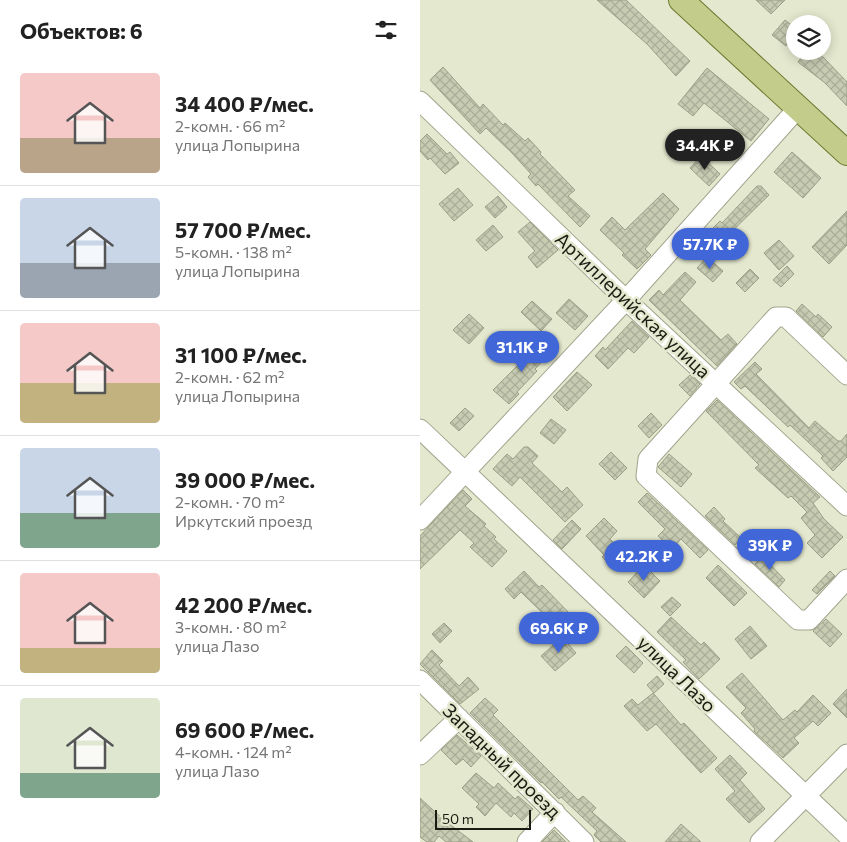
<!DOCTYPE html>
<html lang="ru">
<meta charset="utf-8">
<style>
:root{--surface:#fff;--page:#f2f2f2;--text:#222;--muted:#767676;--line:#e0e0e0;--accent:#4066d8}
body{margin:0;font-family:Commissioner,sans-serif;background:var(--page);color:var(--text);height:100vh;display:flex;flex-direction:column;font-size:19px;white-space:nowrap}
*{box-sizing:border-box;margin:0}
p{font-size:16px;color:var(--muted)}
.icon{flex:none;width:28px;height:28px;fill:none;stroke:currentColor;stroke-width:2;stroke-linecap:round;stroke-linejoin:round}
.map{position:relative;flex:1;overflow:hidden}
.sheet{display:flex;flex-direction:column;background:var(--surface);width:420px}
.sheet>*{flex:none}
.tools{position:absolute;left:366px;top:15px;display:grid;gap:10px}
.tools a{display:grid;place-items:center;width:45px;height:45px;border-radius:50%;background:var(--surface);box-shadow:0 2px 12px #0003;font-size:25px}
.scale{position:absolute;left:15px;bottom:12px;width:96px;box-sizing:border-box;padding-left:5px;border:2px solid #1a1b12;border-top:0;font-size:14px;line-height:18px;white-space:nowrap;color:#1a1b12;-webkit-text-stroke:4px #e3e8ce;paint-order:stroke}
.price{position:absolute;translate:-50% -42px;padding:0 11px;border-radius:18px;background:var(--accent);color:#fff;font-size:16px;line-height:32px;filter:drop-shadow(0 1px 2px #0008)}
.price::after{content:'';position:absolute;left:50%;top:30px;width:15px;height:11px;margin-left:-8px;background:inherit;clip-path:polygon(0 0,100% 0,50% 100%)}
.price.selected{background:#222;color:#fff}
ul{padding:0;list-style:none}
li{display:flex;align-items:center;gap:15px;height:125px;padding:0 20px}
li+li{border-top:1px solid var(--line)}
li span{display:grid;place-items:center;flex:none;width:140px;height:100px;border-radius:5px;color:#555}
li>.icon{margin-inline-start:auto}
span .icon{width:60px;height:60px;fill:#fffc;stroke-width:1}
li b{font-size:21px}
h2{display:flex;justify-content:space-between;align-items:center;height:60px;padding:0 20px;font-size:21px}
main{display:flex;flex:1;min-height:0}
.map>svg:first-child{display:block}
.building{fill:url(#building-cross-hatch);stroke:#9a9f86}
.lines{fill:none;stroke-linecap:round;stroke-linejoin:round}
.minor-casing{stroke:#a1a58d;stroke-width:21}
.major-casing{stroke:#6e782f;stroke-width:26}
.minor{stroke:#fff;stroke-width:19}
.major{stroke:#c3cc8b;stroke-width:24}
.labels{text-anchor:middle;stroke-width:5;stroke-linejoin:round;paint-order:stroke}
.street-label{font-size:19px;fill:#1a1b12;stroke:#e3e8ce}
</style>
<main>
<section class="sheet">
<h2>Объектов: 6<svg class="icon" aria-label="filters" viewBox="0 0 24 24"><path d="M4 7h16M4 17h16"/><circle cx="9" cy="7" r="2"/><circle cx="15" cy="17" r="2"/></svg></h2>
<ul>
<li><span style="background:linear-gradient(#f6c9c9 65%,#b9a48a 0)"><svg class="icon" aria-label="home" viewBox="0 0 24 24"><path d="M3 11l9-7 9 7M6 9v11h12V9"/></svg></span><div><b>34 400 ₽/мес.</b><p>2-комн. · 66 m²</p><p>улица Лопырина</p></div></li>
<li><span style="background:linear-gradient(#c9d6e8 65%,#9aa5b1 0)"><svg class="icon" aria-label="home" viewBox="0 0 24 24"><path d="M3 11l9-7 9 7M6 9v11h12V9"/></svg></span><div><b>57 700 ₽/мес.</b><p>5-комн. · 138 m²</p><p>улица Лопырина</p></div></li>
<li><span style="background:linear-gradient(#f6c9c9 60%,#c2b280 0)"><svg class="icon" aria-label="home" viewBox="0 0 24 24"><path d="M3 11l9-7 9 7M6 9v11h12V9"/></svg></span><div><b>31 100 ₽/мес.</b><p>2-комн. · 62 m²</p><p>улица Лопырина</p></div></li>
<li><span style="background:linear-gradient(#c9d6e8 65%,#7fa58c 0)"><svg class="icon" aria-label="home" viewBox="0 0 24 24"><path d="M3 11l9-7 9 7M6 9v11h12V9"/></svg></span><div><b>39 000 ₽/мес.</b><p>2-комн. · 70 m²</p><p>Иркутский проезд</p></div></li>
<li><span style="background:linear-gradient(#f6c9c9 75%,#c2b280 0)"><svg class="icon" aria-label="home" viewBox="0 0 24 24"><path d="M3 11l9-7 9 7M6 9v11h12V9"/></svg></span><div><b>42 200 ₽/мес.</b><p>3-комн. · 80 m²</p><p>улица Лазо</p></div></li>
<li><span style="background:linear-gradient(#dfe7d0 75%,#7fa58c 0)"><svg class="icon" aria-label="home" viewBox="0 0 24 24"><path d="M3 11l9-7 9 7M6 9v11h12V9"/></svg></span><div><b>69 600 ₽/мес.</b><p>4-комн. · 124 m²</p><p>улица Лазо</p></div></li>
</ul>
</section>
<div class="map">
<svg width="427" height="842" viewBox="0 0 427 842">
<defs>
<pattern id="building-cross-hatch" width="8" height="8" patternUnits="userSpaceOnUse" patternTransform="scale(1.25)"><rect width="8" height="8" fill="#c6cbb2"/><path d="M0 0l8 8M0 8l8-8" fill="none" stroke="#aaae98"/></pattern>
</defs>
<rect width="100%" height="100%" fill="#e3e8ce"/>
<path class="building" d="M177 0H206L270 61 256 76 227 44Z
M336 0H365L351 14Z
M365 20 375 28V35L366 46 352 35Z
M372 51H396L404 58 427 82V106L405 83 378 62 381 58Z
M23 67 60 108 63 104 83 125 85 123 105 141 108 138 121 152 120 154 155 190 148 196 170 216 160 227 118 184 116 186 108 177 111 174 92 153 66 128 60 134 10 80Z
M287 68 349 119 331 141 284 103 273 116 258 104Z
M7 134 27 154 30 152 39 163 25 174 10 158 8 160 0 151V141Z
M372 152 401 178 383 198 354 172Z
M281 156 300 174 289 186 270 168Z
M337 186H341L349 195 298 245 287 234 300 221 302 223Z
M38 188 53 205 34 221 19 204Z
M243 193 259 209 225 249 231 255 217 269 202 255 204 253 180 230 192 217 205 230Z
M78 196 87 207 75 218 65 207Z
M427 211V245L409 264 392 247Z
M110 222 138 250 117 268 108 257 115 251 98 232Z
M73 225 83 237 66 251 56 240Z
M359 240 374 256 359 270 344 253Z
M287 257 303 271 293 282 277 268Z
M367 266 374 274 361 287 353 280Z
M330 269 339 278 325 292 316 283Z
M265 272 276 282 260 300 301 340 308 334 317 344 297 366 229 300 239 290 243 295Z
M149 299 168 316 155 330 136 313Z
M112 301 132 319 121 331 101 312Z
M382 304 396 317 398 314 412 327 403 337 376 311Z
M49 314 64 328 49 344 33 330Z
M212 321 229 337 214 353 208 348 188 369 175 356 183 347 185 350Z
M116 340 130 353 115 369 117 371 97 392 99 394 89 404 73 390 109 354 106 351Z
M335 362 342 369 336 374 389 428 395 421 418 441H421L427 434V457L413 471 401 458 403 456 370 425 368 427 325 386 321 389 314 382Z
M157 372 172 385 147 411 133 397Z
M270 375 280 384 270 396 259 385Z
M297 400 400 497 393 503 404 519 423 537 402 558 387 543 395 535 381 518 387 512 371 496 368 498 335 468 339 465 286 411Z
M45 408 54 416 39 431 30 423Z
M231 413 242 425 229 438 218 426Z
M131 419 146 430 134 444 120 433Z
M104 447H108L118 456 112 463 142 492 147 487 163 505 145 522 100 477 92 486 73 469 87 454 93 459Z
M191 452 207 468 195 480 179 464Z
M249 454 272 474 261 487 238 467Z
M43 490 52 499 45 506 66 524 64 526 76 537 74 539 87 551 72 567 50 547 54 543 40 530 0 569V536Z
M227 493 288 550 280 558 261 539 252 549 238 536 245 529 218 502Z
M294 507 305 519 303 521 321 538 315 545 285 516Z
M184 518 197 531 190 539 205 554 192 567 182 557 184 555 166 536Z
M152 520 161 529 142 549 133 540Z
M342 556 365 580 359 587 335 564Z
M224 565 240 581 224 598 208 582Z
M298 565 327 593 314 606 286 578Z
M104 571 119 587 122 585 151 615 138 628 101 592 94 599 85 589Z
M410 571 415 576 397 594 392 590Z
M252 597 261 605 250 616 241 607Z
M251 617 281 645 284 642 300 659 279 679 263 662 266 660 237 632Z
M406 619 422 634 410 647 393 631Z
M24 623 32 631 20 643 12 634Z
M330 626 347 646 331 659 315 639Z
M142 637 156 653 135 671 121 656Z
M206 646 223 663 214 673 196 656Z
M12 650 23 661 19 665 39 686 48 677 59 689 40 704 0 664Z
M322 673 363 720 375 710 377 712 393 695 411 713 398 726 393 721 374 738 379 743 363 758 334 731 335 729 321 713 326 708 306 687Z
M237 676 244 684 234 693 227 685Z
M427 689V718L413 704Z
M233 693 261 725 264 723 297 758 281 773 236 724 227 731 204 706 212 699 218 705Z
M65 698 78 710 73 715 158 800 163 796 176 808 172 812 206 842H181L174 835 177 831 141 797 139 799 122 782 121 783 50 713Z
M37 735 61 756 51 767 43 759 36 765 21 750Z
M310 755 327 773 320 780 345 809 329 823 306 799 315 791 295 769Z
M56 773 74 788 78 783 95 799 98 796 113 809 102 821 94 813 91 817 76 803 65 816 56 807 59 804 42 788Z
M0 798 24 820 53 842H26L19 836 14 842H7L0 837Z
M261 824 281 842H245Z
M134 830 146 842H122Z"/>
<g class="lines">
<defs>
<path id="minor" d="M0 101 206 300 427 506
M427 375 366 317H356L228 459 226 476 378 620H389L427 579
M0 429 427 835
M0 520 206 300 378 108
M0 680 164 842
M0 755 39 718
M107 842 135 812
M340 842 427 754"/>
<path id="major" d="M261 0 427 153"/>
</defs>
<use href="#minor" class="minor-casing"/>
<use href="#major" class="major-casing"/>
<use href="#minor" class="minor"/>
<use href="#major" class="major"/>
</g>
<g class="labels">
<g class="street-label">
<text transform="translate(213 305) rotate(43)" y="7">Артиллерийская улица</text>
<text transform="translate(257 674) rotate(44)" y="7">улица Лазо</text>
<text transform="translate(82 761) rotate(44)" y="7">Западный проезд</text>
</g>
</g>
</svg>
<div class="tools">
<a><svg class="icon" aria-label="layers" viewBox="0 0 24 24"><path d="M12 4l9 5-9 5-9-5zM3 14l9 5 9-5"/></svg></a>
</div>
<div class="scale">50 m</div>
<b class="price selected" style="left:285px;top:171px">34.4K ₽</b>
<b class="price" style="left:290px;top:270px">57.7K ₽</b>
<b class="price" style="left:102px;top:373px">31.1K ₽</b>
<b class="price" style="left:350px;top:571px">39K ₽</b>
<b class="price" style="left:224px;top:582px">42.2K ₽</b>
<b class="price" style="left:139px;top:654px">69.6K ₽</b>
</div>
</main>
